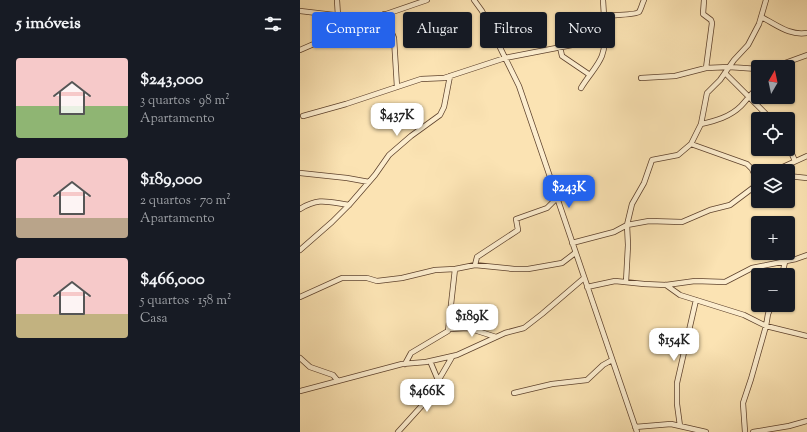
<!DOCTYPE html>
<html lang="pt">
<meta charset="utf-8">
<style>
:root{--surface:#171b24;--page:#20242c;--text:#f1f3f6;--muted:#9ea1a6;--accent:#2563eb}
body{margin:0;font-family:"Sorts Mill Goudy",serif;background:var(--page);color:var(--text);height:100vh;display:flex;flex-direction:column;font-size:15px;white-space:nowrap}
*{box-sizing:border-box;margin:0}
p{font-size:13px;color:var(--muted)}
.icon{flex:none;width:22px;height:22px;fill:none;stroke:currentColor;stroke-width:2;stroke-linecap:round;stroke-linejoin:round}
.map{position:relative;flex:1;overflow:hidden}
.sheet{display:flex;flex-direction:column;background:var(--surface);width:300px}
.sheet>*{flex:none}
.hud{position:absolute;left:12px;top:12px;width:380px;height:36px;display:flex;gap:8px}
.needle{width:26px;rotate:9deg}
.buttons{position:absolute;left:451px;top:60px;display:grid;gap:8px}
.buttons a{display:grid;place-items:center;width:44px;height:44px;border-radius:4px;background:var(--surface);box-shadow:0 1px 3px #0004;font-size:20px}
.price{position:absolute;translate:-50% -34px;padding:0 9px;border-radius:8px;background:#fff;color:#222;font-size:13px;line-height:26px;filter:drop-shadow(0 1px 2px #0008)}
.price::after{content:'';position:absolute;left:50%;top:24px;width:12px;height:9px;margin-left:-6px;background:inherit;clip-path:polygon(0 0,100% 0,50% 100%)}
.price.on{background:var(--accent);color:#fff}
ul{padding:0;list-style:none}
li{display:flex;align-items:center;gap:12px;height:100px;padding:0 16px}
li span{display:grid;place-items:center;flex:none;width:112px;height:80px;border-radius:4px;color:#555}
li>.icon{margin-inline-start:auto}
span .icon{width:48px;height:48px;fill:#fffc;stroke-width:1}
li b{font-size:17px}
h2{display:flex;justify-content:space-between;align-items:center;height:48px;padding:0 16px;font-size:17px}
.chip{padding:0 14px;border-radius:4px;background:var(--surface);box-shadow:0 1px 3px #0004;font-size:14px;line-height:36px}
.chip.on{background:var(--accent);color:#fff}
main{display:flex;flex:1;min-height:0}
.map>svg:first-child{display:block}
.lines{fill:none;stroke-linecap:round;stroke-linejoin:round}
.minor-casing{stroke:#5e422d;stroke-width:6}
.minor{stroke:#fcedce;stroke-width:4.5}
</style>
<main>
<section class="sheet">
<h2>5 imóveis<svg class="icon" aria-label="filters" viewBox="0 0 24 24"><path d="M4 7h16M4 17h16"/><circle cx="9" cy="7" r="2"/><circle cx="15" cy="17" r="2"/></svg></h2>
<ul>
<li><span style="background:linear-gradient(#f6c9c9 60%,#8fb573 0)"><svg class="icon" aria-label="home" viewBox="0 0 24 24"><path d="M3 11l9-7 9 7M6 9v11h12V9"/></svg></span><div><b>$243,000</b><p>3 quartos · 98 m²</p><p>Apartamento</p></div></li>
<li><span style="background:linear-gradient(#f6c9c9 75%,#b9a48a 0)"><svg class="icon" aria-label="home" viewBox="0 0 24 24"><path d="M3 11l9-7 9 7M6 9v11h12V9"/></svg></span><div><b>$189,000</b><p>2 quartos · 70 m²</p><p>Apartamento</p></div></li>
<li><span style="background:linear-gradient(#f6c9c9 70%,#c2b280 0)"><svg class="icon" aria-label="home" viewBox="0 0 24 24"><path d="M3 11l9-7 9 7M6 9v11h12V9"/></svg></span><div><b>$466,000</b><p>5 quartos · 158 m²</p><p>Casa</p></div></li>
</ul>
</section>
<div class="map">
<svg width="507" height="432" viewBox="0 0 507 432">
<rect width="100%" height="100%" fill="#fbe3b3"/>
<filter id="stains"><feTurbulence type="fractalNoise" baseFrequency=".005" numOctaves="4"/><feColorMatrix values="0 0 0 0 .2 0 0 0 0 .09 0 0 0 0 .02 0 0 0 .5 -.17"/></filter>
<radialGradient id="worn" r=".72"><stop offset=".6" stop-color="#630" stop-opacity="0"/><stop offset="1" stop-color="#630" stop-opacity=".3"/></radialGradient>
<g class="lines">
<defs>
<path id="minor" d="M37 0 38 16
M174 0 182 11 219 86 337 432
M404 0 403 14 411 20 412 23 406 68
M0 11 68 19
M84 14 94 38 97 87
M304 16C311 15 336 15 339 12 341 9 342 4 344 0
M461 17C476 24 489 36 507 33
M260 47 262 56 290 75
M0 50 69 20 127 0
M474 67 507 55
M425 73 471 119
M341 78 375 76 406 68 429 67 458 69
M281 88C293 68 309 58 303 33
M3 116 46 104 121 79 144 78 205 58 277 44 305 32 303 0
M401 124C415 121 430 117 441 106 447 100 451 93 458 88
M391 144 447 164 452 169 458 182
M488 145 495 161
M474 171 507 156
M0 173 47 178 69 182
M488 176 507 178
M0 209C19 197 28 202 49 205
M272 243 314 232 327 225 332 204 344 183 352 160 378 155 391 144 401 124 407 93 420 80 434 60 448 45 459 24 466 0
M0 250 32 222 49 205 75 175 89 155 111 136 140 115 144 107 150 76
M175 265 177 257 218 230 216 219 247 208 257 198
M482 275 485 262
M326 282 328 245 327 225 349 221 382 222 410 210 430 205 458 184
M366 285 380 295 444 315 466 326 507 336
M287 287 315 281 344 284 366 285 395 281 425 282 452 268 496 259 507 255
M0 297 42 278H67L77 281 102 278 135 270 155 269 175 265 214 269H228L262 263 275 253
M149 329 168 328 196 337
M0 358 10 367 33 375 38 381
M130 361 138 380
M105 364 111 353 148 331 155 269
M0 391 102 364 126 362 157 355 205 333 224 328 242 314 284 278
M214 393 252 384 287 380 303 365 312 360
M380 426 377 404V383L396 300
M335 427 371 424 406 432
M98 432 127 400 152 357
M445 432 443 403 451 379 466 326 468 314 472 305
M453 432 489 426 507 421"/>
</defs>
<use href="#minor" class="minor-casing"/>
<use href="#minor" class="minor"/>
</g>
<rect width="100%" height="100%" filter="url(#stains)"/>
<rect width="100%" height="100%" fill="url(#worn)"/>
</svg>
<div class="buttons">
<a><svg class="needle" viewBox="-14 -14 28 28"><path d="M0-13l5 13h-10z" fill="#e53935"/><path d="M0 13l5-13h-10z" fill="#9ea1a6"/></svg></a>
<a><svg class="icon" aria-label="locate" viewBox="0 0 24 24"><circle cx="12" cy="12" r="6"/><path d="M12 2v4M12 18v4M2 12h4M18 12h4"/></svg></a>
<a><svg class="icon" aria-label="layers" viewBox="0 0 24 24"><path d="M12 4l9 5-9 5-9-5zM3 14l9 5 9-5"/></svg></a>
<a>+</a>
<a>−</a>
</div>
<b class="price" style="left:97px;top:137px">$437K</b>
<b class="price on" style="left:269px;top:209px">$243K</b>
<b class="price" style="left:172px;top:338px">$189K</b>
<b class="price" style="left:374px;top:362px">$154K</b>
<b class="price" style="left:127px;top:413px">$466K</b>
<div class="hud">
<a class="chip on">Comprar</a>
<a class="chip">Alugar</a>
<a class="chip">Filtros</a>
<a class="chip">Novo</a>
</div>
</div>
</main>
